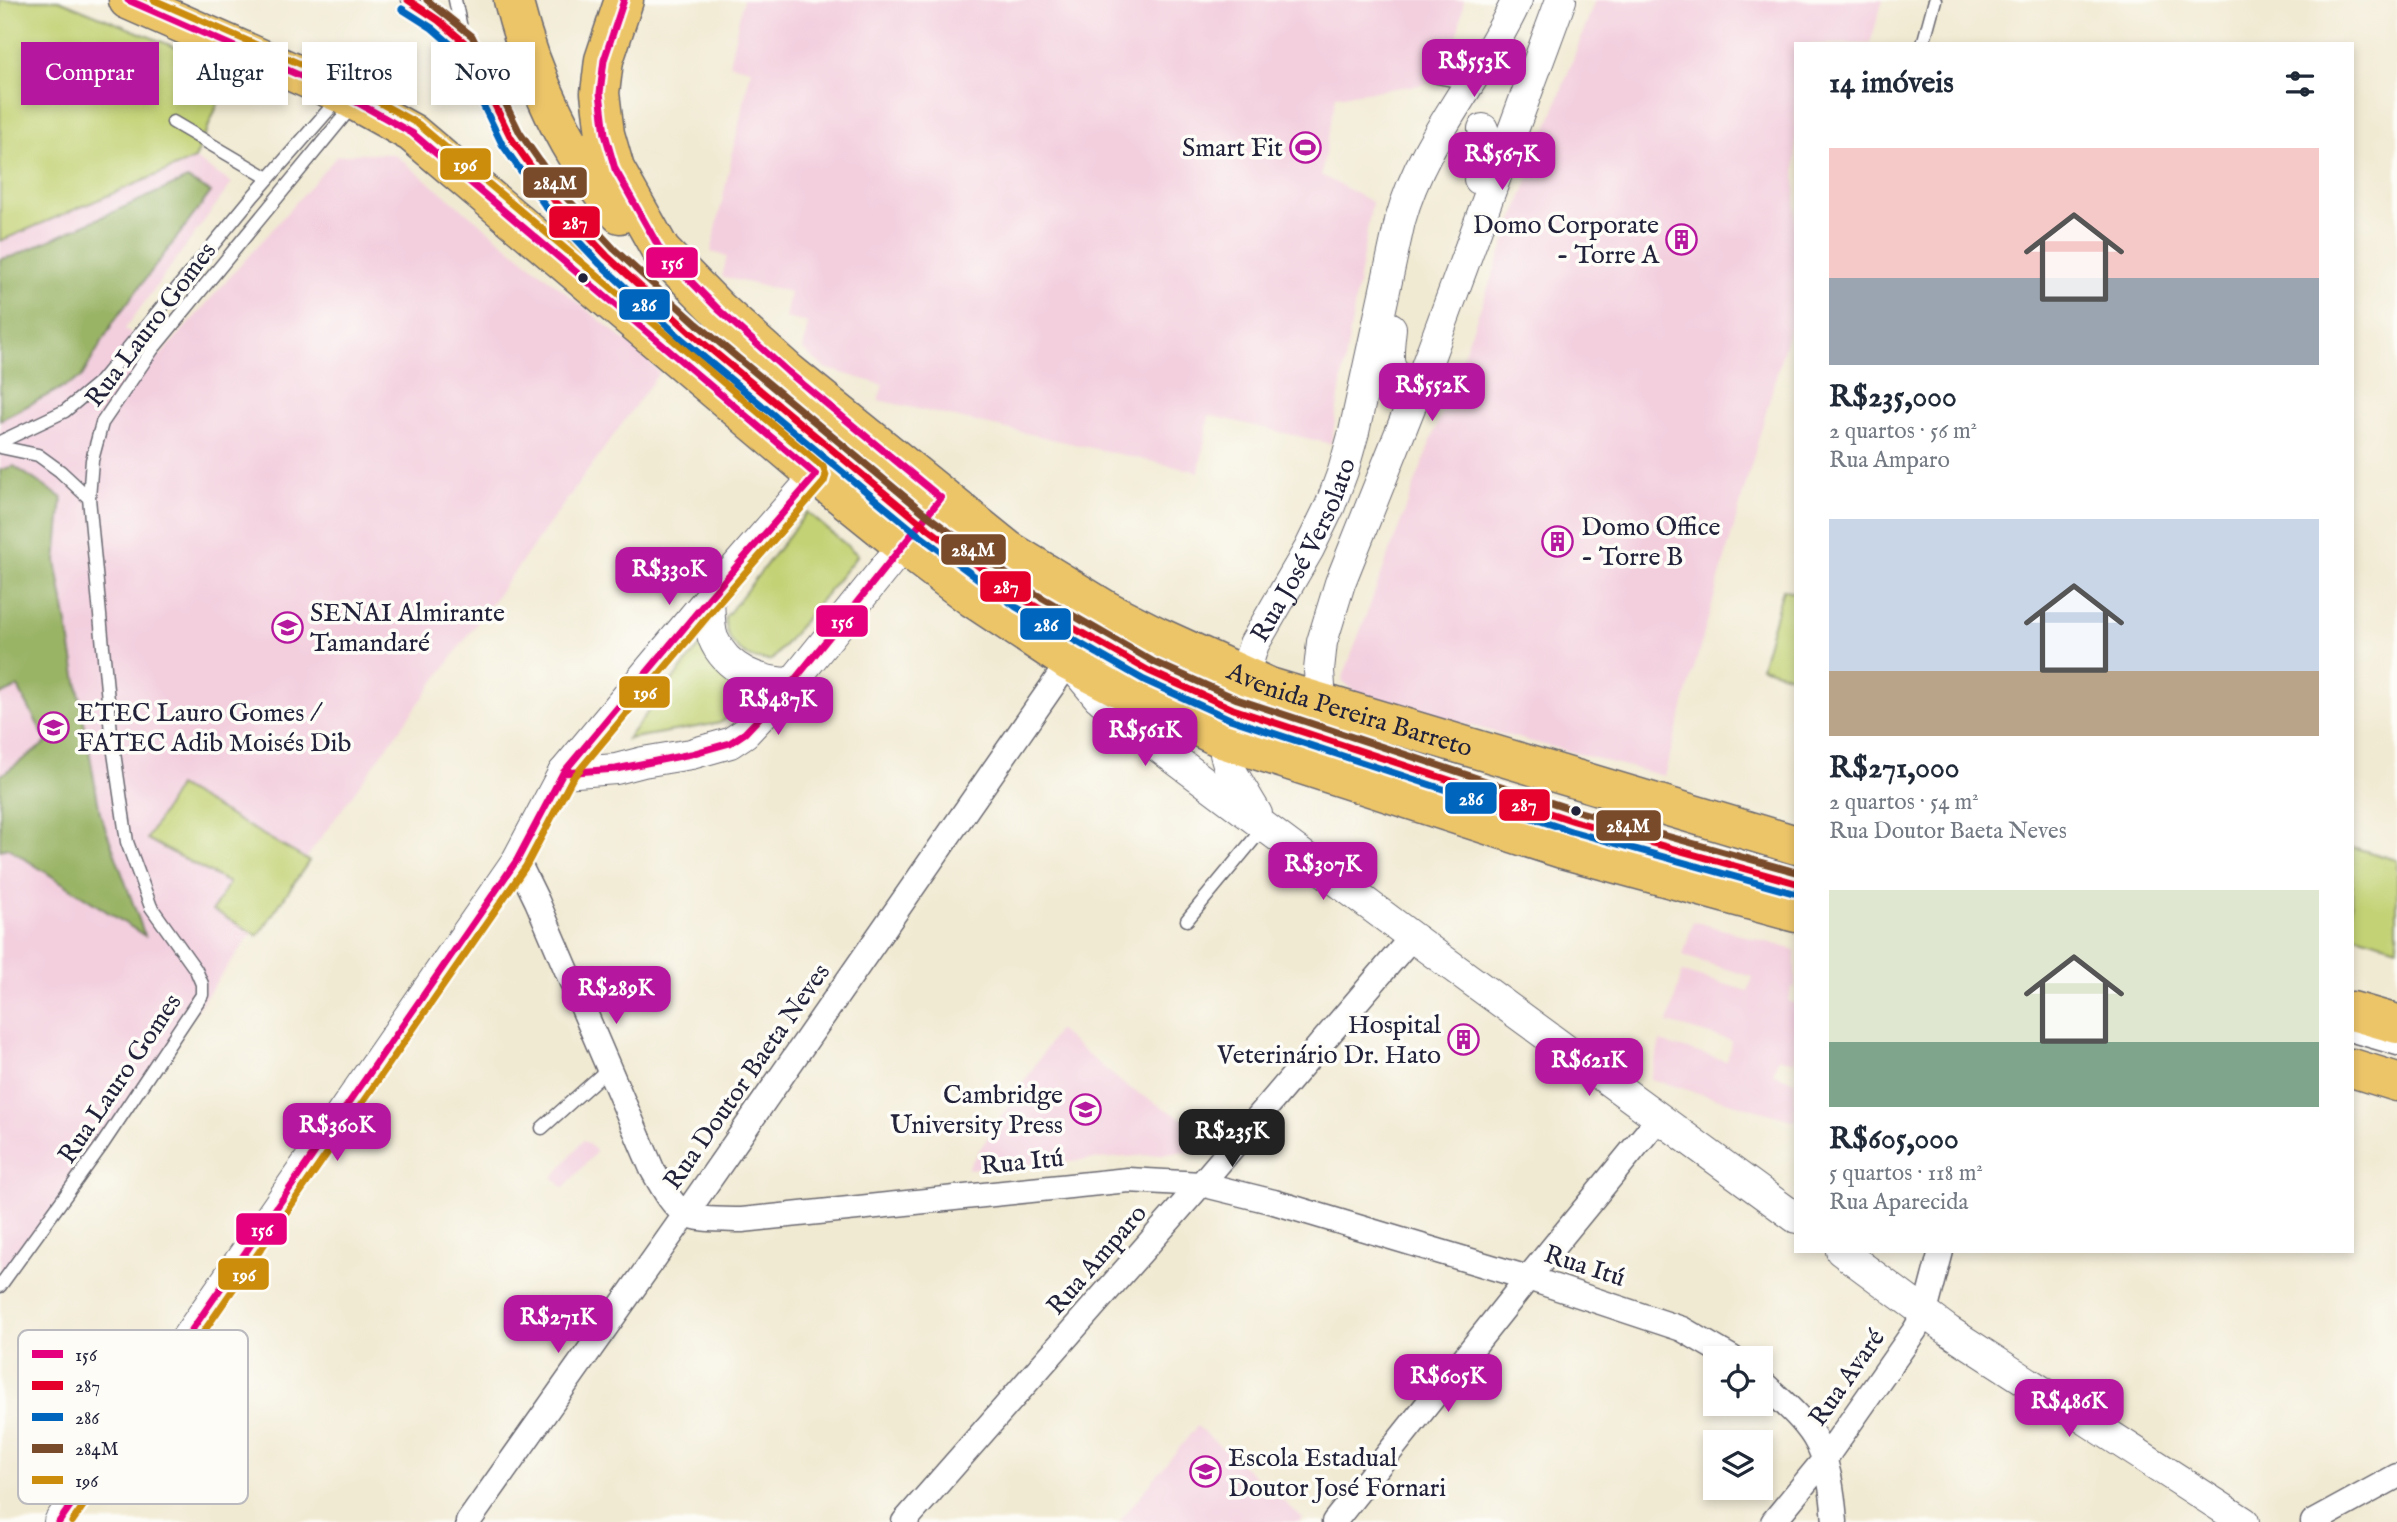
<!DOCTYPE html>
<html lang="pt">
<meta charset="utf-8">
<style>
:root{--surface:#fff;--page:#f6f6f7;--text:#1f2937;--muted:#747a83;--accent:#b5179e}
body{margin:0;font-family:"IM FELL English",serif;background:var(--page);color:var(--text);height:100vh;display:flex;flex-direction:column;font-size:26px;white-space:nowrap}
*{box-sizing:border-box;margin:0}
p{font-size:23px;color:var(--muted)}
.icon{flex:none;width:38px;height:38px;fill:none;stroke:currentColor;stroke-width:2;stroke-linecap:round;stroke-linejoin:round}
.map{position:relative;flex:1;overflow:hidden}
.panel{position:absolute;left:1794px;top:42px;width:560px;height:1211px;display:flex;flex-direction:column;background:var(--surface);border-radius:0px;box-shadow:0 4px 10px #0003}
.panel>*{flex:none}
.top-card{position:absolute;left:21px;top:42px;width:665px;height:63px;display:flex;gap:14px}
.fabs{position:absolute;left:1703px;top:1346px;display:grid;gap:14px}
.fabs a{display:grid;place-items:center;width:70px;height:70px;border-radius:0px;background:var(--surface);box-shadow:0 4px 10px #0003;font-size:35px}
.price{position:absolute;translate:-50% -60px;padding:0 16px;border-radius:14px;background:var(--accent);color:#fff;font-size:23px;line-height:46px;filter:drop-shadow(0 2px 4px #0008)}
.price::after{content:'';position:absolute;left:50%;top:42px;width:21px;height:16px;margin-left:-10px;background:inherit;clip-path:polygon(0 0,100% 0,50% 100%)}
.price.selected{background:#222;color:#fff}
ul{padding:0;list-style:none}
li{display:grid;align-content:center;gap:14px;height:371px;padding:0 35px}
li span{display:grid;place-items:center;height:217px;border-radius:0px;color:#555}
li>.icon{margin-inline-start:auto}
span .icon{width:126px;height:126px;fill:#fffc;stroke-width:1}
li b{font-size:30px}
h2{display:flex;justify-content:space-between;align-items:center;height:84px;padding:0 35px;font-size:30px}
.pill{padding:0 24px;border-radius:0px;background:var(--surface);box-shadow:0 4px 10px #0003;font-size:24px;line-height:63px}
.pill.selected{background:var(--accent);color:#fff}
.map>svg:first-child{display:block}
.built{fill:#f3cfde}
.green{fill:#c3d274;stroke:#727a58;stroke-width:2}
.forest{fill:#9ab466;stroke:#5e6b50;stroke-width:2}
.lines{fill:none;stroke-linecap:round;stroke-linejoin:round}
.service-casing{stroke:#6a6870;stroke-width:15}
.minor-casing{stroke:#6a6870;stroke-width:27}
.tertiary-casing{stroke:#6a6870;stroke-width:32}
.primary-casing{stroke:#6a6870;stroke-width:41}
.service{stroke:#fff;stroke-width:12}
.minor{stroke:#fff;stroke-width:24}
.tertiary{stroke:#fff;stroke-width:30}
.primary{stroke:#edc569;stroke-width:38}
.bus-1-casing{stroke:#fdfcf7;stroke-width:12}
.bus-2-casing{stroke:#fdfcf7;stroke-width:12}
.bus-3-casing{stroke:#fdfcf7;stroke-width:12}
.bus-4-casing{stroke:#fdfcf7;stroke-width:12}
.bus-5-casing{stroke:#fdfcf7;stroke-width:12}
.bus-1{stroke:#e5007d;stroke-width:7}
.bus-2{stroke:#e4002b;stroke-width:7}
.bus-3{stroke:#0065bd;stroke-width:7}
.bus-4{stroke:#7a4b2a;stroke-width:7}
.bus-5{stroke:#cc8c0c;stroke-width:7}
.bus-dot{fill:#22223b;stroke:#fdfcf7;stroke-width:2.5}
.labels{text-anchor:middle;stroke-width:7;stroke-linejoin:round;paint-order:stroke}
.poi-label{font-size:26px;fill:#22223b;stroke:#fdfcf7;text-anchor:end}
.street-label{font-size:26px;fill:#22223b;stroke:#fdfcf7}
.key{fill:#fdfcf7;stroke:#bbbbbf;stroke-width:2}
.key-label{font-size:19px;fill:#22223b}
.line-badge{stroke:#fdfcf7;stroke-width:2.5}
.badge-label{font-size:19px;text-anchor:middle;font-weight:bold;fill:#fff}
</style>
<div class="map">
<svg width="2397" height="1522" viewBox="0 0 2397 1522">
<rect width="100%" height="100%" fill="#fdfcf7"/>
<filter id="ink" filterUnits="userSpaceOnUse"><feTurbulence type="fractalNoise" baseFrequency=".0143" numOctaves="2"/><feDisplacementMap in="SourceGraphic" scale="14" xChannelSelector="R" yChannelSelector="G"/><feConvolveMatrix kernelMatrix="1 2 1 2 8 2 1 2 1" color-interpolation-filters="sRGB"/></filter>
<filter id="wash" filterUnits="userSpaceOnUse"><feTurbulence type="fractalNoise" baseFrequency=".00686" numOctaves="4" result="noise"/><feDisplacementMap in="SourceGraphic" scale="28" xChannelSelector="R" yChannelSelector="G"/><feGaussianBlur stdDeviation="1.57" result="paint"/><feColorMatrix in="noise" values="0 0 0 0 0 0 0 0 0 0 0 0 0 0 0 0 0 1.4 0 .05"/><feComposite in="paint" operator="in"/></filter>
<g filter="url(#wash)">
<rect width="100%" height="100%" fill="#f1ead3"/>
<path class="built" d="M743 0H1464L1456 44 1434 83 1336 96 1321 175 1372 202 1331 444 1209 415 1199 472 878 400 883 385 825 368 803 350 808 323 785 318 790 292 722 277 727 256 711 252 751 69 729 64Z
M1595 0H1883L1870 44H1796L1795 309 1664 776 1360 697 1342 680Z
M363 153 394 154 648 359 659 373 225 970 0 1286V241L195 159 232 183 125 329 160 356 337 156Z
M1693 921 1795 950V988L1792 987 1788 1001 1795 1004V1062L1778 1057 1773 1074 1795 1081V1121L1650 1079 1660 1042 1727 1061 1732 1041 1668 1023 1682 972 1748 991 1753 977 1683 956Z
M1058 1030 1126 1086 1205 1132 1190 1152 967 1169Z
M583 1140 597 1151 564 1188 553 1178Z
M1197 1426 1303 1518 1300 1522H1119Z"/>
<path class="green" d="M0 0H59L232 70 195 159 0 241Z
M807 512 858 555 772 660C746 662 725 644 725 618Z
M1783 589 1795 593 1796 664 1792 676 1761 667Z
M700 645C715 670 726 678 753 690L734 713 720 723 627 739Z
M178 786 309 861 258 936 213 910 229 883 147 839Z
M2352 847 2397 860V947L2352 934Z"/>
<path class="forest" d="M187 179 211 192 114 321 81 378 0 420V259L14 256Z
M14 466 62 498 56 561 100 813 145 936 8 848 0 850V776L47 742 18 687 0 695V470Z"/>
</g>
<g filter="url(#ink)">
<g class="lines">
<defs>
<path id="service" d="M408 0 438 20 464 42
M455 0 464 42 511 138 554 200 580 229 690 332 922 524 1021 598 1149 671 1233 709 1574 821 1796 883
M1923 44 1935 0
M1437 77 1469 83
M173 122 268 178
M0 442 65 411 101 381 254 195 340 97
M0 447 38 455 60 471 89 498
M1187 920 1264 827
M2352 1036 2397 1049
M542 1128 609 1068
M0 1286 102 1145 202 995V984L196 970 151 907 127 842 111 732 89 498 92 460 102 423 152 350 354 104"/>
<path id="minor" d="M517 860 537 901 652 1169C681 1221 683 1219 742 1220L1128 1180 1201 1184 1274 1202 1528 1278 1682 1329 1732 1358
M1760 1380C1778 1398 1800 1415 1814 1437 1829 1461 1833 1494 1835 1522
M468 1522 685 1215 1069 662
M904 1522 1201 1184 1412 937
M1334 1522 1528 1278 1659 1118
M1773 1522 1824 1460 1915 1330 1925 1312 1941 1251
M2313 1522 2397 1476"/>
<g id="tertiary">
<path d="M1479 179 1488 144 1483 129"/>
<path d="M1391 328C1388 357 1382 383 1421 380"/>
<path d="M709 598C710 610 709 627 713 638 726 670 761 683 792 683"/>
<path d="M1078 673 1098 697 1137 731 1412 937 1796 1218"/>
<path d="M1321 704 1319 670 1322 642 1340 583 1421 380 1561 0"/>
<path d="M563 773 616 769 643 762 691 754 730 743 745 733 792 683 941 498"/>
<path id="s1" d="M1257 814 1229 767 1225 754V740L1233 709 1254 644 1309 549 1330 506 1343 471 1354 432 1400 221C1422 139 1482 76 1517 0"/>
<path d="M1841 1251 1949 1331 2244 1522"/>
<path d="M59 1522 517 860 563 773 709 598 816 475"/>
</g>
<g id="primary">
<path d="M128 0 342 94 412 133 816 475 904 546 974 599 1069 662 1150 704 1225 740 1562 849 1796 913"/>
<path d="M513 0C532 76 567 156 620 214"/>
<path id="s2" d="M624 0 604 60 600 93 605 134 615 169 661 251 720 311 788 372 1008 550 1106 610 1157 636 1269 687 1796 845"/>
<path d="M2352 1011 2397 1024"/>
<path d="M2352 1068 2397 1082"/>
</g>
</defs>
<use href="#service" class="service-casing"/>
<use href="#minor" class="minor-casing"/>
<use href="#tertiary" class="tertiary-casing"/>
<use href="#primary" class="primary-casing"/>
<use href="#service" class="service"/>
<use href="#minor" class="minor"/>
<use href="#tertiary" class="tertiary"/>
<use href="#primary" class="primary"/>
<defs>
<path id="bus-1" d="M563 773 616 769 691 754 730 743 745 733 792 683 941 498 788 372 720 311 661 251 615 169 605 134 600 93 604 60 624 0
M59 1522 517 860 563 773 709 598 816 475 412 133 342 94 128 0"/>
<path id="bus-2" d="M408 0 438 20 464 42 511 138 554 200 607 256 690 332 922 524 1021 598 1149 671 1233 709 1574 821 1796 883"/>
<path id="bus-3" d="M402 9 432 28 456 49 502 144 546 207 600 264 683 340 915 532 1016 607 1144 680 1230 719 1571 831 1793 893"/>
<path id="bus-4" d="M427 0 472 36 520 133 562 193 614 249 697 324 928 516 1027 589 1154 662 1237 699 1577 811 1796 872"/>
<path id="bus-5" d="M72 1522 526 866 572 779 717 605 824 482 826 475 823 467 418 124 346 84 154 0"/>
</defs>
<use href="#bus-1" class="bus-1-casing"/>
<use href="#bus-2" class="bus-2-casing"/>
<use href="#bus-3" class="bus-3-casing"/>
<use href="#bus-4" class="bus-4-casing"/>
<use href="#bus-5" class="bus-5-casing"/>
<use href="#bus-1" class="bus-1"/>
<use href="#bus-2" class="bus-2"/>
<use href="#bus-3" class="bus-3"/>
<use href="#bus-4" class="bus-4"/>
<use href="#bus-5" class="bus-5"/>
</g>
</g>
<defs>
<symbol id="stadium-ring" viewBox="-11 -11 22 22"><circle r="9.5" fill="#fdfcf7" stroke="#b5179e" stroke-width="1.5"/><path d="M0-5a6.5 5 0 1 0 0 10a6.5 5 0 1 0 0-10ZM-3.5-1.8h7v3.6h-7Z" fill="#b5179e"/></symbol>
<symbol id="building-ring" viewBox="-11 -11 22 22"><circle r="9.5" fill="#fdfcf7" stroke="#b5179e" stroke-width="1.5"/><path d="M-4-6H4V6H1V3H-1V6H-4ZM-2.5-4.3h1.7v1.8h-1.7ZM.8-4.3h1.7v1.8H.8ZM-2.5-1h1.7V.8h-1.7ZM.8-1h1.7V.8H.8Z" fill="#b5179e"/></symbol>
<symbol id="university-ring" viewBox="-11 -11 22 22"><circle r="9.5" fill="#fdfcf7" stroke="#b5179e" stroke-width="1.5"/><path d="M0-5L7-2L0 1L-7-2ZM-4 1L0 2.5L4 1V4Q0 6-4 4Z" fill="#b5179e"/></symbol>
<symbol id="school-ring" viewBox="-11 -11 22 22"><circle r="9.5" fill="#fdfcf7" stroke="#b5179e" stroke-width="1.5"/><path d="M0-5L7-2L0 1L-7-2ZM-4 1L0 2.5L4 1V4Q0 6-4 4Z" fill="#b5179e"/></symbol>
</defs>
<g fill-rule="evenodd">
<use href="#stadium-ring" x="1288" y="130" width="35" height="35"/>
<use href="#building-ring" x="1664" y="222" width="35" height="35"/>
<use href="#building-ring" x="1540" y="524" width="35" height="35"/>
<use href="#university-ring" x="270" y="610" width="35" height="35"/>
<use href="#university-ring" x="36" y="710" width="35" height="35"/>
<use href="#building-ring" x="1446" y="1022" width="35" height="35"/>
<use href="#university-ring" x="1068" y="1092" width="35" height="35"/>
<use href="#school-ring" x="1188" y="1454" width="35" height="35"/>
</g>
<g class="bus-dot">
<circle cx="583" cy="278" r="6"/>
<circle cx="1576" cy="811" r="6"/>
</g>
<g class="labels">
<g class="poi-label">
<text x="1283" y="156">Smart Fit</text>
<text x="1659" y="233">Domo Corporate<tspan x="1659" dy="30">- Torre A</tspan></text>
<text x="1581" y="535" text-anchor="start">Domo Office<tspan x="1581" dy="30">- Torre B</tspan></text>
<text x="310" y="621" text-anchor="start">SENAI Almirante<tspan x="310" dy="30">Tamandaré</tspan></text>
<text x="77" y="721" text-anchor="start">ETEC Lauro Gomes /<tspan x="77" dy="30">FATEC Adib Moisés Dib</tspan></text>
<text x="1441" y="1033">Hospital<tspan x="1441" dy="30">Veterinário Dr. Hato</tspan></text>
<text x="1063" y="1103">Cambridge<tspan x="1063" dy="30">University Press</tspan></text>
<text x="1228" y="1466" text-anchor="start">Escola Estadual<tspan x="1228" dy="30">Doutor José Fornari</tspan></text>
</g>
<g class="street-label">
<text transform="translate(150 324) rotate(-53)" y="9">Rua Lauro Gomes</text>
<text dy="9" stroke="none"><textPath href="#s1" startOffset="289">Rua José Versolato</textPath></text>
<text dy="9" stroke="none"><textPath href="#s2" startOffset="1106">Avenida Pereira Barreto</textPath></text>
<text transform="translate(746 1076) rotate(-55)" y="9">Rua Doutor Baeta Neves</text>
<text transform="translate(119 1078) rotate(-56)" y="9">Rua Lauro Gomes</text>
<text transform="translate(1022 1161) rotate(-6)" y="9">Rua Itú</text>
<text transform="translate(1096 1259) rotate(-49)" y="9">Rua Amparo</text>
<text transform="translate(1585 1265) rotate(18)" y="9">Rua Itú</text>
<text transform="translate(1846 1377) rotate(-55)" y="9">Rua Avaré</text>
</g>
</g>
<rect x="18" y="1330" width="230" height="174" rx="10" class="key"/>
<rect x="32" y="1350" width="31" height="8" fill="#e5007d"/>
<rect x="32" y="1381" width="31" height="9" fill="#e4002b"/>
<rect x="32" y="1413" width="31" height="8" fill="#0065bd"/>
<rect x="32" y="1444" width="31" height="9" fill="#7a4b2a"/>
<rect x="32" y="1476" width="31" height="8" fill="#cc8c0c"/>
<g class="key-label">
<text x="75" y="1361">156</text>
<text x="75" y="1392">287</text>
<text x="75" y="1424">286</text>
<text x="75" y="1455">284M</text>
<text x="75" y="1487">196</text>
</g>
<g class="line-badge">
<rect x="439" y="147" width="53" height="34" rx="7" fill="#cc8c0c"/>
<rect x="522" y="166" width="66" height="33" rx="7" fill="#7a4b2a"/>
<rect x="548" y="205" width="53" height="34" rx="7" fill="#e4002b"/>
<rect x="645" y="246" width="54" height="33" rx="7" fill="#e5007d"/>
<rect x="618" y="288" width="53" height="33" rx="7" fill="#0065bd"/>
<rect x="940" y="533" width="67" height="33" rx="7" fill="#7a4b2a"/>
<rect x="979" y="570" width="53" height="33" rx="7" fill="#e4002b"/>
<rect x="815" y="604" width="54" height="34" rx="7" fill="#e5007d"/>
<rect x="1019" y="607" width="53" height="34" rx="7" fill="#0065bd"/>
<rect x="618" y="675" width="53" height="34" rx="7" fill="#cc8c0c"/>
<rect x="1444" y="781" width="54" height="34" rx="7" fill="#0065bd"/>
<rect x="1498" y="788" width="53" height="34" rx="7" fill="#e4002b"/>
<rect x="1595" y="809" width="67" height="33" rx="7" fill="#7a4b2a"/>
<rect x="235" y="1212" width="53" height="34" rx="7" fill="#e5007d"/>
<rect x="217" y="1257" width="53" height="34" rx="7" fill="#cc8c0c"/>
</g>
<g class="badge-label">
<text x="465" y="171">196</text>
<text x="555" y="189">284M</text>
<text x="575" y="229">287</text>
<text x="672" y="269">156</text>
<text x="644" y="311">286</text>
<text x="973" y="556">284M</text>
<text x="1006" y="593">287</text>
<text x="842" y="628">156</text>
<text x="1046" y="631">286</text>
<text x="645" y="699">196</text>
<text x="1471" y="805">286</text>
<text x="1524" y="811">287</text>
<text x="1628" y="832">284M</text>
<text x="262" y="1236">156</text>
<text x="244" y="1281">196</text>
</g>
</svg>
<div class="fabs">
<a><svg class="icon" aria-label="locate" viewBox="0 0 24 24"><circle cx="12" cy="12" r="6"/><path d="M12 2v4M12 18v4M2 12h4M18 12h4"/></svg></a>
<a><svg class="icon" aria-label="layers" viewBox="0 0 24 24"><path d="M12 4l9 5-9 5-9-5zM3 14l9 5 9-5"/></svg></a>
</div>
<b class="price" style="left:1474px;top:99px">R$553K</b>
<b class="price" style="left:1502px;top:192px">R$567K</b>
<b class="price" style="left:1432px;top:423px">R$552K</b>
<b class="price" style="left:669px;top:607px">R$330K</b>
<b class="price" style="left:778px;top:737px">R$487K</b>
<b class="price" style="left:1145px;top:768px">R$561K</b>
<b class="price" style="left:1323px;top:902px">R$307K</b>
<b class="price" style="left:616px;top:1026px">R$289K</b>
<b class="price" style="left:1589px;top:1098px">R$621K</b>
<b class="price" style="left:337px;top:1163px">R$360K</b>
<b class="price selected" style="left:1232px;top:1169px">R$235K</b>
<b class="price" style="left:558px;top:1355px">R$271K</b>
<b class="price" style="left:1448px;top:1414px">R$605K</b>
<b class="price" style="left:2069px;top:1439px">R$486K</b>
<div class="top-card">
<a class="pill selected">Comprar</a>
<a class="pill">Alugar</a>
<a class="pill">Filtros</a>
<a class="pill">Novo</a>
</div>
<section class="panel">
<h2>14 imóveis<svg class="icon" aria-label="filters" viewBox="0 0 24 24"><path d="M4 7h16M4 17h16"/><circle cx="9" cy="7" r="2"/><circle cx="15" cy="17" r="2"/></svg></h2>
<ul>
<li><span style="background:linear-gradient(#f6c9c9 60%,#9aa5b1 0)"><svg class="icon" aria-label="home" viewBox="0 0 24 24"><path d="M3 11l9-7 9 7M6 9v11h12V9"/></svg></span><div><b>R$235,000</b><p>2 quartos · 56 m²</p><p>Rua Amparo</p></div></li>
<li><span style="background:linear-gradient(#c9d6e8 70%,#b9a48a 0)"><svg class="icon" aria-label="home" viewBox="0 0 24 24"><path d="M3 11l9-7 9 7M6 9v11h12V9"/></svg></span><div><b>R$271,000</b><p>2 quartos · 54 m²</p><p>Rua Doutor Baeta Neves</p></div></li>
<li><span style="background:linear-gradient(#dfe7d0 70%,#7fa58c 0)"><svg class="icon" aria-label="home" viewBox="0 0 24 24"><path d="M3 11l9-7 9 7M6 9v11h12V9"/></svg></span><div><b>R$605,000</b><p>5 quartos · 118 m²</p><p>Rua Aparecida</p></div></li>
</ul>
</section>
</div>
